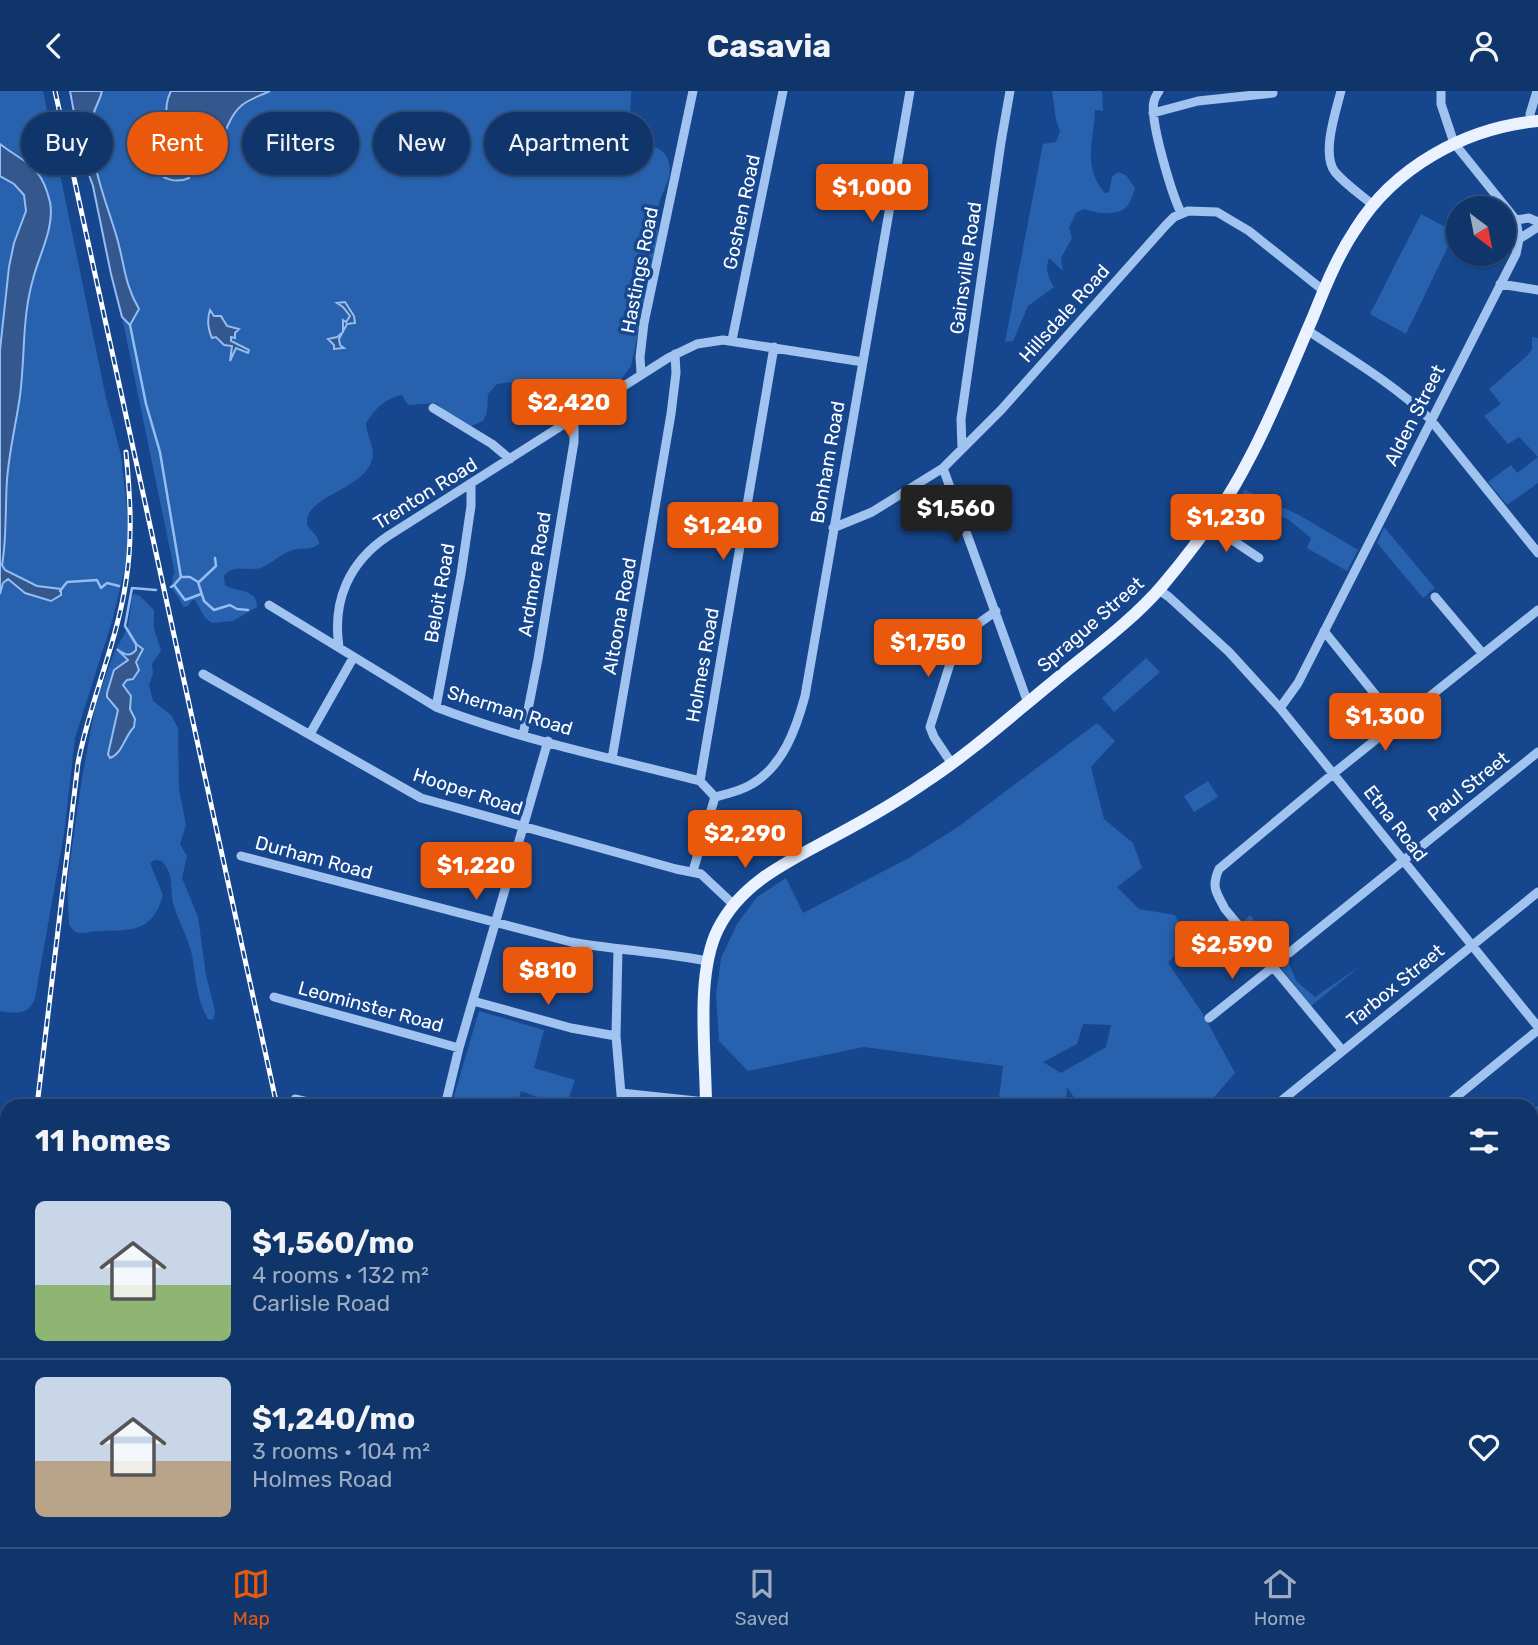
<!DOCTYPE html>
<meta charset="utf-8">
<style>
:root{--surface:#10356a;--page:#1e4072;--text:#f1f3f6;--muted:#9cabc1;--line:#30507e;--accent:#ea580c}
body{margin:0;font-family:Rubik,sans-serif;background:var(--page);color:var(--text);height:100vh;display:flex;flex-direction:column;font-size:26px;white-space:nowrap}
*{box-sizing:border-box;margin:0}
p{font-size:23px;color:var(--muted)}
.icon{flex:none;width:38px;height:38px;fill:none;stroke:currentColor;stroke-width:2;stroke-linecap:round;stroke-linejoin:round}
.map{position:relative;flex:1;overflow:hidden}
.drawer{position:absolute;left:0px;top:1008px;width:1538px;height:448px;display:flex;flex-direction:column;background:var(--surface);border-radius:21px 21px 0 0;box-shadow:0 2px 5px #0004,0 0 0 2px var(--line)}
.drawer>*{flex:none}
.banner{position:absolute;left:21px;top:21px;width:700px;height:63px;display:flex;gap:14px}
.needle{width:46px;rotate:148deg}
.controls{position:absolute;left:1446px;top:105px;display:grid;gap:14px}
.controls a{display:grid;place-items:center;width:70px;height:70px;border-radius:50%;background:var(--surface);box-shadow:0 2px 5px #0004,0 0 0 2px var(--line);font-size:35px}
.price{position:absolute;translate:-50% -60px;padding:0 16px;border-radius:7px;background:var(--accent);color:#fff;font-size:23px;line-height:46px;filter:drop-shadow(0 2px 4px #0008)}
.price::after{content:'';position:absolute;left:50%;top:42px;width:21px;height:16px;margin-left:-10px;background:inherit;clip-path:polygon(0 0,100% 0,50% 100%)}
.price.active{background:#222;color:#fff}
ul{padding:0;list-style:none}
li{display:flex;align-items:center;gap:21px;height:175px;padding:0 35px}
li+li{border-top:2px solid var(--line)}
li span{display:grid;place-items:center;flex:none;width:196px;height:140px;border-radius:10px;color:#555}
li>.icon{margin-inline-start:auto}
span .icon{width:84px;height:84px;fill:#fffc;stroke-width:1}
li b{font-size:30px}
h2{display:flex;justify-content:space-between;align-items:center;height:84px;padding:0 35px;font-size:30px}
.chip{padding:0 24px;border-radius:32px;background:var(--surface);box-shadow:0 2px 5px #0004,0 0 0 2px var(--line);font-size:24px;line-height:63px}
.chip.active{background:var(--accent);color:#fff}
header{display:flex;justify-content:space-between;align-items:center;height:91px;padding:0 35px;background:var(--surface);font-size:32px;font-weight:700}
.menu{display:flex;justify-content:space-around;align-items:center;height:98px;border-top:2px solid var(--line);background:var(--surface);font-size:19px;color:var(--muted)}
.menu a{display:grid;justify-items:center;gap:4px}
.menu .active{color:var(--accent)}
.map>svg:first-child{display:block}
.green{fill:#2861ad;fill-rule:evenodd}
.water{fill:#34588d;stroke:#93bdf3;stroke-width:2}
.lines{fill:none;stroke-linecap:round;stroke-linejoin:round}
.stream{stroke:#93bdf3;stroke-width:2.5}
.minor{stroke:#a1c3f0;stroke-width:9}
.major{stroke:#eaf2ff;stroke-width:12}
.rail-casing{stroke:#fff;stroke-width:5}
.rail{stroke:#16478e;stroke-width:2.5;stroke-dasharray:8;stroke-linecap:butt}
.labels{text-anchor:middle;stroke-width:7;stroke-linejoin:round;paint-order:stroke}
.street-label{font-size:19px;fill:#fff;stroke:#16478e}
</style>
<header><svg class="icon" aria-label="back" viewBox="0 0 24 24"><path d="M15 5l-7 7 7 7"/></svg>Casavia<svg class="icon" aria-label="person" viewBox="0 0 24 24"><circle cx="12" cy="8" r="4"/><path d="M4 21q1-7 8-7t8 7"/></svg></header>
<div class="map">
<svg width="1538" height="1456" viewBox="0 0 1538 1456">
<rect width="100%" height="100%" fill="#16478e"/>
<path class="green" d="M0 0H43L106 307 121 364 129 438 126 472 113 527 75 647 64 743 35 907C29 924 16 923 0 920V503L6 488 21 500 42 508 62 500 37 495 5 479 2 474 7 431V388L20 302 28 217 32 189 50 130 51 118 42 89 26 69 0 53Z
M102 0H171C159 22 176 42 154 63L153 77C164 87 175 94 189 87L183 75C189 61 201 68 211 61 230 48 227 19 249 7 255 4 263 3 270 0H631C631 21 625 42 648 53 655 56 662 58 666 65 677 83 661 100 658 117 656 127 659 138 658 150L631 275 620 290 589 309H580L563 305 535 291 526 289 497 293 488 303 487 321 483 330 471 335 449 323 436 312 408 314 402 304C385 307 375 318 366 332 366 344 376 357 372 369 363 399 308 404 307 430 306 439 318 441 319 453 309 460 304 456 293 459 281 462 272 473 260 477 246 481 235 472 224 485L225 494C238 502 257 497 257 516L233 530 212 532 205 527 195 509H192L188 515 184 516 172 497 173 484 175 483 122 226 128 233H132L137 222V215L127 197 117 148 96 78 94 62 93 26ZM345 211 354 225 355 231 347 233 339 249 343 257 338 259 332 247 343 241V230L346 231 350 225 347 220 338 212ZM210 220 227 235 238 238 231 246V250L249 261 236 257 231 268 232 255C215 253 205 235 210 220Z
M1052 0H1102L1103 20 1095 19C1094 49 1082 77 1105 102L1109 101 1112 86 1118 81 1126 84 1135 97C1133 103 1130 114 1124 118 1113 125 1095 122 1084 118L1076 122 1069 137 1072 147 1061 167 1063 180 1049 167C1045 178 1048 186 1054 196L1028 215 1013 250 1005 251 1043 53 1056 51 1060 40 1056 29Z
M0 85C11 91 23 97 26 110 29 126 18 137 14 151 4 186 6 223 0 259Z
M1421 123 1455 141 1406 243 1370 223Z
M1532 246 1538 247V392L1507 414 1488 391 1511 374 1517 382 1538 366 1519 346 1508 353 1484 325 1501 313 1489 298 1527 265 1532 258Z
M1245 399 1299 424 1358 459 1347 480 1307 457 1311 447 1289 429 1240 406Z
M1384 436 1435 497 1423 507 1377 452Z
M134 503 140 505 154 519V537L161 560 152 573 153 582 149 594 153 610 171 624 178 637 179 698 186 734 180 753 187 765 182 787 198 826 206 884 215 920 213 929 208 928C196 908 196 885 192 864 188 846 178 830 173 812 170 796 174 783 162 770L155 769 150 772 163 804C150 851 119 835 83 842L75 841 69 834 68 810V785L81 693 96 611 114 562 128 536 132 506ZM136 556H141L143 558 136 571 139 579 123 594 131 605 130 618 135 628V636L127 643 117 664 108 663 118 619 107 602 114 579 128 569 122 565 123 563 130 564Z
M1146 567 1160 581 1114 621 1102 607Z
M1097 632 1115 650 1091 676 1104 728 1133 752 1142 777 1117 796 1139 818 1175 824 1187 850 1168 872 1203 923 1235 982 1209 1012 1210 1015H1080L1067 996 1066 1015H998L1003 975 864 956 748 980 719 950 716 904 721 867 737 833 757 806 786 787 803 822 907 768 958 736ZM1083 933 1111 934 1106 956 1061 982 1043 971 1077 953Z
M1208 690 1218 706 1194 721 1184 705Z
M1250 824 1281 862 1274 868 1243 831Z
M1289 872 1296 890 1315 906 1359 876 1311 915 1281 877Z
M479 920 544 939 534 977 575 989 566 1015H560L521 1000 516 1015H464L452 1012Z
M1538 1015V1086L1531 1092V1019Z
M1531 1387 1538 1391V1428L1531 1424Z
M558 1449H605L604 1456H562Z"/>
<path class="water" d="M70 0H102C100 9 95 16 93 25 86 65 106 109 117 147 125 175 124 192 139 218L130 234 122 226 111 183 93 95 82 65Z
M171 0H270C249 10 239 10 228 34 225 40 224 48 220 54 209 67 189 59 183 75L189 87C176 93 162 88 153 77L154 63C177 42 159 22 171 0Z
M0 53C26 73 41 73 50 111 55 136 39 164 33 188 22 226 25 267 20 305 16 333 9 361 7 389 5 418 7 445 2 474L5 479 37 495 61 498V504L51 510 25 502 8 488 3 492 0 503V259L9 176 14 152 26 120 24 104 14 93 0 85Z
M345 211 354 225 355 232 347 233 339 248 340 254 344 257 334 258V254L328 248 337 246 343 241V229L346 231 350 225 343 216 337 212Z
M210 219 214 225H221L227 235 239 238 235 242V247L231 246V250L249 259 248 262 236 257 230 270 232 255 224 254 216 246 212 247C208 238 207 228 210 219Z
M136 553 143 558 136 571 139 579 133 588 127 589 123 594 131 605 130 618 135 628 134 636C124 646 123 662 110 667L108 663 118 619 107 606V602L114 579 128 569 117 558C124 563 129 567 136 559Z
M384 1449H558L562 1456H385Z"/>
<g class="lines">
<path class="stream" d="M130 234 146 313 160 361 181 486
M199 491 216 475 215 467
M174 494 181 486H190L198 491 204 510 214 519 230 514 237 518 248 519
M171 496 174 494 185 509 201 503
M132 497 125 535 136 553
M132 497 156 499
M60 500 67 491 97 489 101 497 107 492 119 495"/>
<path class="minor" d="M1159 0C1157 3 1155 6 1154 10 1149 29 1172 103 1181 122
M1341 0C1336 20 1321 63 1335 81 1345 93 1360 103 1373 114
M1153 22 1198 10 1273 2
M1531 31 1530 23 1537 0
M1516 129 1529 127 1538 131
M1519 148 1538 136
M1500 193 1538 199
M1307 239C1349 267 1394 293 1430 328L1538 462
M732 249 783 0
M641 282 640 266 644 232 693 0
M433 317 492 353 510 368
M962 358 961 328 1001 51 1010 0
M943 377 1028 612
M1210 434 1259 467
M833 437 872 421 943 377 1001 319 1166 134 1174 126 1188 120 1217 121 1249 140 1324 200
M1159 499 1169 506 1229 561 1280 617 1538 936
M1435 506 1483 563
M269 514 436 616C521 649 612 667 700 690L715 706
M1324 540 1399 633
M339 556C332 510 349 471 388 445L668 267 697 253 723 249 863 271
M203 583 421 707 676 778 701 783 734 814
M436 616 461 483 471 415V394
M1280 617 1298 592 1516 163 1519 148 1516 129 1454 52 1441 13V0
M310 643 353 567
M523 644 538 568 574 351V327
M612 668 671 323 676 282 675 263
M952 673 934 646 930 636 955 557 975 535 996 520
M700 690 774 256
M715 706C727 703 741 700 752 693 783 675 796 638 805 605L910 0
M241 765 571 851C616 859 662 861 707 870
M693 780 715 706
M618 858 616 945 622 1015
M1289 862 1538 661
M274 906 459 957
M473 910 571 937 616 945
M1209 927 1273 876
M1342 959 1225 818C1216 801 1211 796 1219 778L1334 682 1538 519
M621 1002 706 1011
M295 1008 325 1015
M445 1015 459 957 548 650
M1275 1015 1538 801
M1445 1015 1538 939
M1531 1195 1538 1190
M1531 1322 1538 1326"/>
<path class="major" d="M706 1015C706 963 695 884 718 838 742 790 790 770 835 745 865 729 895 712 924 692 970 662 1011 625 1054 590 1089 561 1132 530 1162 495 1195 456 1225 415 1248 370 1273 324 1292 274 1313 226 1325 196 1337 166 1355 139 1394 76 1465 37 1538 30
M654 1456 655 1449"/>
<defs>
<path id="rail" d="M55 0 277 1015
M37 1015 78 672C90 610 117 552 126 490 133 446 130 404 126 361
M1531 1069 1538 1064
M0 1262 7 1207
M0 1316 7 1258
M376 1449 378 1456
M1055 1456 1063 1449"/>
</defs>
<use href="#rail" class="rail-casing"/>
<use href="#rail" class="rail"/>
</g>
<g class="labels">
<g class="street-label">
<text transform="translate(741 121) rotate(-78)" y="7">Goshen Road</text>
<text transform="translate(965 177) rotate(-82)" y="7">Gainsville Road</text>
<text transform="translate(639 179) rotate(-79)" y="7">Hastings Road</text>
<text transform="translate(1064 222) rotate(-48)" y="7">Hillsdale Road</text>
<text transform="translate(1414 324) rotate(-63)" y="7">Alden Street</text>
<text transform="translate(827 371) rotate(-80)" y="7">Bonham Road</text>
<text transform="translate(425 402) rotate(-32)" y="7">Trenton Road</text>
<text transform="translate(534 483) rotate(-81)" y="7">Ardmore Road</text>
<text transform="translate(439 502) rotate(-80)" y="7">Beloit Road</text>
<text transform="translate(619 525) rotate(-80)" y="7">Altoona Road</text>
<text transform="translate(1090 533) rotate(-41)" y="7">Sprague Street</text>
<text transform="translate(702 574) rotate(-80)" y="7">Holmes Road</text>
<text transform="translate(510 619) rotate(17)" y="7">Sherman Road</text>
<text transform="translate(1468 695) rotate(-39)" y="7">Paul Street</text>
<text transform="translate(468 700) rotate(18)" y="7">Hooper Road</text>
<text transform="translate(1396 732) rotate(52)" y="7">Etna Road</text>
<text transform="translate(314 766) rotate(15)" y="7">Durham Road</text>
<text transform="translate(1395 894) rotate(-39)" y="7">Tarbox Street</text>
<text transform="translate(371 915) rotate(15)" y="7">Leominster Road</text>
</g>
</g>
</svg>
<div class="controls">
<a><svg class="needle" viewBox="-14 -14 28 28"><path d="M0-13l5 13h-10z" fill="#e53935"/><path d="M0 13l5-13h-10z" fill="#9cabc1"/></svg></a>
</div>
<b class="price" style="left:872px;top:133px">$1,000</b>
<b class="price" style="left:569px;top:348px">$2,420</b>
<b class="price active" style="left:956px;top:454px">$1,560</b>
<b class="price" style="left:1226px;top:463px">$1,230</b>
<b class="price" style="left:723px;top:471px">$1,240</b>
<b class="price" style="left:928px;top:588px">$1,750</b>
<b class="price" style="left:1385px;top:662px">$1,300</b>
<b class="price" style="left:745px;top:779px">$2,290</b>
<b class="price" style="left:476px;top:811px">$1,220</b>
<b class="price" style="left:1232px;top:890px">$2,590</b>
<b class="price" style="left:548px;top:916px">$810</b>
<div class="banner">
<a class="chip">Buy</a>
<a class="chip active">Rent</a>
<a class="chip">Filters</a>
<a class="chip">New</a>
<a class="chip">Apartment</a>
</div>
<section class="drawer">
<h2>11 homes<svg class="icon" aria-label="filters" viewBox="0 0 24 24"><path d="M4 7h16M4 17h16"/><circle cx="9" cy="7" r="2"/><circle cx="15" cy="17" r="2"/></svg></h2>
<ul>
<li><span style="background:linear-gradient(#c9d6e8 60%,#8fb573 0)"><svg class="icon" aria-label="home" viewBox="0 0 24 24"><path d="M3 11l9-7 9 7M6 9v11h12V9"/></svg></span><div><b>$1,560/mo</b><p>4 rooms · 132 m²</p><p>Carlisle Road</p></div><svg class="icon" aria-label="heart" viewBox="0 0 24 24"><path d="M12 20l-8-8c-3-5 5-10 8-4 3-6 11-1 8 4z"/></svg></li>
<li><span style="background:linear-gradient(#c9d6e8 60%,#b9a48a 0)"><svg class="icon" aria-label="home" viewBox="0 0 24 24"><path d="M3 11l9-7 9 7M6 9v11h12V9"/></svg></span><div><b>$1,240/mo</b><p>3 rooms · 104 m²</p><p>Holmes Road</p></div><svg class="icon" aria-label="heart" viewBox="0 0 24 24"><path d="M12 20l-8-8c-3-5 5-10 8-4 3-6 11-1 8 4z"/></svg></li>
</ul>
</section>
</div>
<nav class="menu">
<a class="active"><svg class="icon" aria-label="map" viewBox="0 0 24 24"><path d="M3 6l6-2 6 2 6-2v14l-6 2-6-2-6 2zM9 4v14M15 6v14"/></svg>Map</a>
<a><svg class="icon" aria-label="saved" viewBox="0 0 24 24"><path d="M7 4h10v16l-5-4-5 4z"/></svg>Saved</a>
<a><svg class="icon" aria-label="home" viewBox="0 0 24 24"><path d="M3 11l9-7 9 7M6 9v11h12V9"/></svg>Home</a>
</nav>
